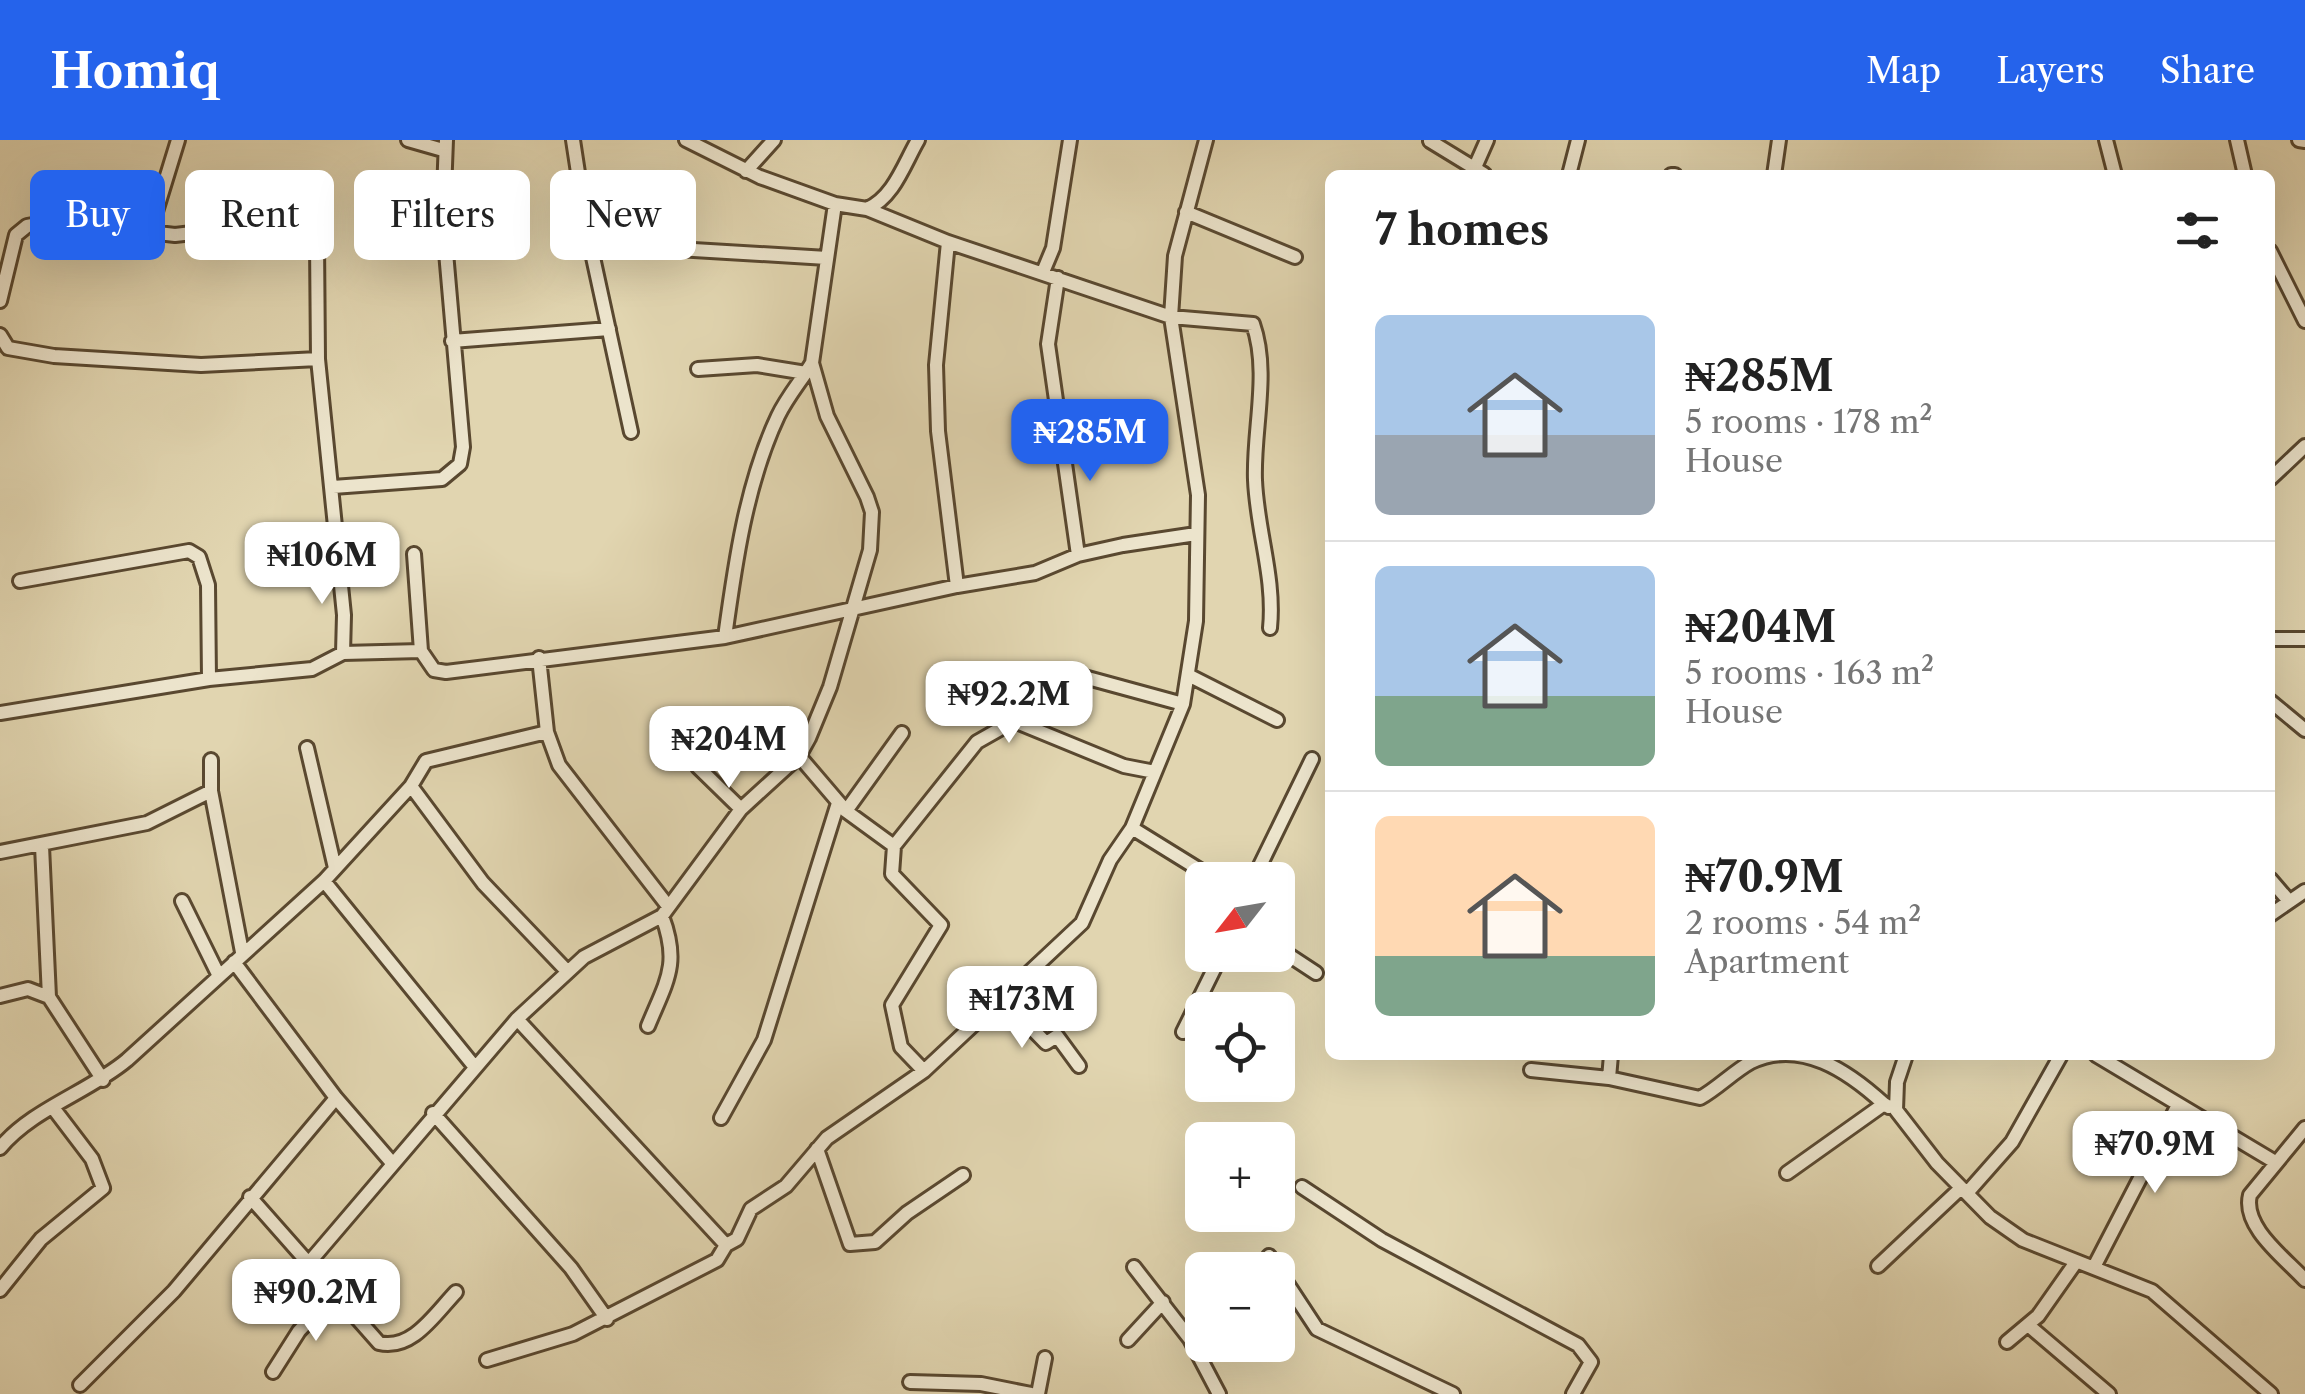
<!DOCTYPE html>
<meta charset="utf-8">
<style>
:root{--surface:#fff;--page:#f2f2f2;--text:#222;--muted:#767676;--line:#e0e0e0;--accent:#2563eb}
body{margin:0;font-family:"Libre Caslon Text",serif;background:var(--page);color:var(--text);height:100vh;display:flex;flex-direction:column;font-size:38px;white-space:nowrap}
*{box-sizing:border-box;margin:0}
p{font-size:32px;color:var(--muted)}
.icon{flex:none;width:55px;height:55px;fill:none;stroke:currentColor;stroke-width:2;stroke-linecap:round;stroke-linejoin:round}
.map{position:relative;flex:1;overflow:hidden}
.side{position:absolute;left:1325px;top:30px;width:950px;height:890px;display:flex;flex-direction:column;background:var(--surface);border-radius:15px;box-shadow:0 10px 40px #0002}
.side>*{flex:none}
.banner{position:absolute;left:30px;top:30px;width:950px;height:90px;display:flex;gap:20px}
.needle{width:65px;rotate:239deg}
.tools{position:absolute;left:1185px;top:722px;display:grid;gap:20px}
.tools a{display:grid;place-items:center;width:110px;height:110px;border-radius:15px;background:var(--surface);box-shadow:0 10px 40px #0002;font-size:50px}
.price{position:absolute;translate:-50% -85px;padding:0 22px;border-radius:20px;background:#fff;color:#222;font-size:32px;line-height:65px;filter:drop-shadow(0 2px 5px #0008)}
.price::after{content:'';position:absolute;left:50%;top:60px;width:30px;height:22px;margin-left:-15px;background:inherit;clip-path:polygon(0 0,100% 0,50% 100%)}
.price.active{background:var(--accent);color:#fff}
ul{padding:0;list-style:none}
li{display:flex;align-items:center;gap:30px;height:250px;padding:0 50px}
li+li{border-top:2px solid var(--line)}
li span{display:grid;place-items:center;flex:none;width:280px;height:200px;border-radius:15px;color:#555}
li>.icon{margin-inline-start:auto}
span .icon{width:120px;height:120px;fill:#fffc;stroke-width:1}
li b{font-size:42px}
h2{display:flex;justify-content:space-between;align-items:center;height:120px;padding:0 50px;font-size:42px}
.pill{padding:0 35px;border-radius:15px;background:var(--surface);box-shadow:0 10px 40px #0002;font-size:35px;line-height:90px}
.pill.active{background:var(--accent);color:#fff}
header{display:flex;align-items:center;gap:60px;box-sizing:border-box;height:140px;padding:0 50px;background:var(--accent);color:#fff}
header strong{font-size:48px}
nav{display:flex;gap:55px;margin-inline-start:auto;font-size:35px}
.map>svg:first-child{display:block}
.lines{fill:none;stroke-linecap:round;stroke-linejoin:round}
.minor-casing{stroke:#594830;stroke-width:18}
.minor{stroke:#ece4cc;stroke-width:12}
</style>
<header>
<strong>Homiq</strong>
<nav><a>Map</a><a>Layers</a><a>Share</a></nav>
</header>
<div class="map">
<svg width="2305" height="1254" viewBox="0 0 2305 1254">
<rect width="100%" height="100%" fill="#e1d5b0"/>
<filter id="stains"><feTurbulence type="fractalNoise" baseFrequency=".002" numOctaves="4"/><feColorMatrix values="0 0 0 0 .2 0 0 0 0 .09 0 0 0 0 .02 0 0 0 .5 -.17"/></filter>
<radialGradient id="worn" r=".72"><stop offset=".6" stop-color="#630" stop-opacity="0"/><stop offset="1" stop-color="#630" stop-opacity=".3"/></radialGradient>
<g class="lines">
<defs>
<path id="minor" d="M408 0 443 10
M573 0 586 85 631 292
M686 0 760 37 835 64 867 69 948 102 1171 177 1253 184C1270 232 1253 290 1255 340 1257 391 1275 437 1270 488
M2106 0 2115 35
M2237 0 2245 35
M2299 0 2305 1
M1430 1 1484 34
M746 31 774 0
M1472 34 1487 0
M1569 35 1578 0
M1671 35H1675
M1774 35 1779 0
M867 69C894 57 904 24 918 0
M1186 72 1295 117
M150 91 178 0
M948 102 936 225 938 291 957 446
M677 109 827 118
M2270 111 2305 181
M1043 132 1053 108 1070 0
M1058 138 1048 204 1078 415
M0 161 16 95 27 86 54 81 175 95 253 86 317 102 318 219 344 475 343 513 312 529 209 539 0 573
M0 195 8 208 54 216 201 225 318 219
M452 201 609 189
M698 229 757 225 806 233
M2270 339 2305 306
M333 347 442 339 460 324 463 307 443 78 446 0
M414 414 421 511 434 530 446 532 725 497 957 446 1035 433 1078 415 1123 405 1196 394
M20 441 189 411 199 417 208 445 209 539
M725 497C735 424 746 344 778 276 787 257 801 241 812 223
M2270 499H2305
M343 513 421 511
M539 518 547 592 559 625 668 766
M1062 531 1183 564
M1190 536 1277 580
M2270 561 2305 590
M675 588 698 627 741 669
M307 608 335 728
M799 616 846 671 894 706
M211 620V651L242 812
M411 646 483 743 566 830
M846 671 902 593
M1132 688 1216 740
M42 706 49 857 103 940
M0 712 147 683 211 651
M2270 739 2289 761
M1253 740 1312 619
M324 741 474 926
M182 761 219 836
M2270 775 2305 751
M1278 808 1316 833
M234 822 336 958 393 1024
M0 856 28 849 49 857
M1003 859 1046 903 1057 896 1079 926
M517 879 726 1105
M648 886C667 840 680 824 662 776
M1183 892 1221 815
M1906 915 1897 942 1896 970 1937 1023 1990 1077 2023 1100 2152 1151 2271 1254
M2096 915 2275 1022
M1531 930 1609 938 1700 958C1718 948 1733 932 1751 922 1801 898 1849 932 1884 964
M924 931 901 907 892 865 941 785 892 734 894 706 977 602 1014 581 1124 626 1155 632
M1609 938 1611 915
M433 973 571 1128 607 1179
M721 978 764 900 838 663
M2305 988 2250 1055C2242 1087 2285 1118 2305 1140
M0 1008C32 969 89 952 127 920L324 741 411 646 426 621 547 592
M817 1009 850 1104 875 1102 907 1073 963 1035
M1787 1033 1884 964 1889 967
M1302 1047 1382 1100 1578 1205 1591 1222 1573 1254
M1967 1053 2012 1002 2061 915
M250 1057 379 1203C412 1211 435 1174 456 1152
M1269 1116 1317 1189 1453 1254
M307 1125 517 879 584 817 662 776 741 669 799 616 809 598 830 547 870 410 872 372 867 357 827 276 812 223 835 64
M1878 1126 1961 1048
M1134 1127 1190 1199 1219 1254
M2094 1127 2178 965
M0 1150 41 1099 103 1048 92 1019 54 969
M2028 1185 2109 1254
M1128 1200 1163 1162
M2007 1202 2038 1176 2076 1122
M487 1220 573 1194 717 1120 726 1105 737 1099 751 1069 786 1046 827 998 924 931 1082 783 1110 720 1132 688 1183 564 1196 481 1198 355 1171 177 1175 116 1206 0
M273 1232 299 1191 333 1155
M910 1242 981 1244 1031 1254
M80 1245 174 1151 336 958
M1038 1254 1045 1218"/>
</defs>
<use href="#minor" class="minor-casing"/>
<use href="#minor" class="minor"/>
</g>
<rect width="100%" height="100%" filter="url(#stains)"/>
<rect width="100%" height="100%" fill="url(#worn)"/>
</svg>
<div class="tools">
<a><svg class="needle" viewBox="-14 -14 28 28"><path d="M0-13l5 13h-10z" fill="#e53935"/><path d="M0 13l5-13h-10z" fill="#767676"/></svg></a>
<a><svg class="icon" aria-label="locate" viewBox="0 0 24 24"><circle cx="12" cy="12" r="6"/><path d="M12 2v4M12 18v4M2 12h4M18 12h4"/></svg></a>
<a>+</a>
<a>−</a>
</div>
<b class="price active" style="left:1090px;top:344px">₦285M</b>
<b class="price" style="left:322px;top:467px">₦106M</b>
<b class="price" style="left:1009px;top:606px">₦92.2M</b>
<b class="price" style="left:729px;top:651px">₦204M</b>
<b class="price" style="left:1022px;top:911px">₦173M</b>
<b class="price" style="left:2155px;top:1056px">₦70.9M</b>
<b class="price" style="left:316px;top:1204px">₦90.2M</b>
<div class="banner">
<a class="pill active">Buy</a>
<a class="pill">Rent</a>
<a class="pill">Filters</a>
<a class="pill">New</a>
</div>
<section class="side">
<h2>7 homes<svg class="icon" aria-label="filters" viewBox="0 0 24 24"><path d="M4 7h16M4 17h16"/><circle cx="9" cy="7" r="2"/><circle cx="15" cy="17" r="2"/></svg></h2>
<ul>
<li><span style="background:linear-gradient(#a9c7e8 60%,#9aa5b1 0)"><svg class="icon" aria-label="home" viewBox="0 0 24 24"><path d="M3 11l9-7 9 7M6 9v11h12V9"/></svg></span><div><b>₦285M</b><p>5 rooms · 178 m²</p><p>House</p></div></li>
<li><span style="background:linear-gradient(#a9c7e8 65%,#7fa58c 0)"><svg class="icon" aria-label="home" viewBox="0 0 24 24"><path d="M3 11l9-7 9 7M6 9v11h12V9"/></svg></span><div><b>₦204M</b><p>5 rooms · 163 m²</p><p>House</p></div></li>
<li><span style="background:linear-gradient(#ffd9b3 70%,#7fa58c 0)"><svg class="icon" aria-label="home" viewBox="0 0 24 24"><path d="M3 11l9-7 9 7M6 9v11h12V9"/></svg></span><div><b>₦70.9M</b><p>2 rooms · 54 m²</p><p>Apartment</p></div></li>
</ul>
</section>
</div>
